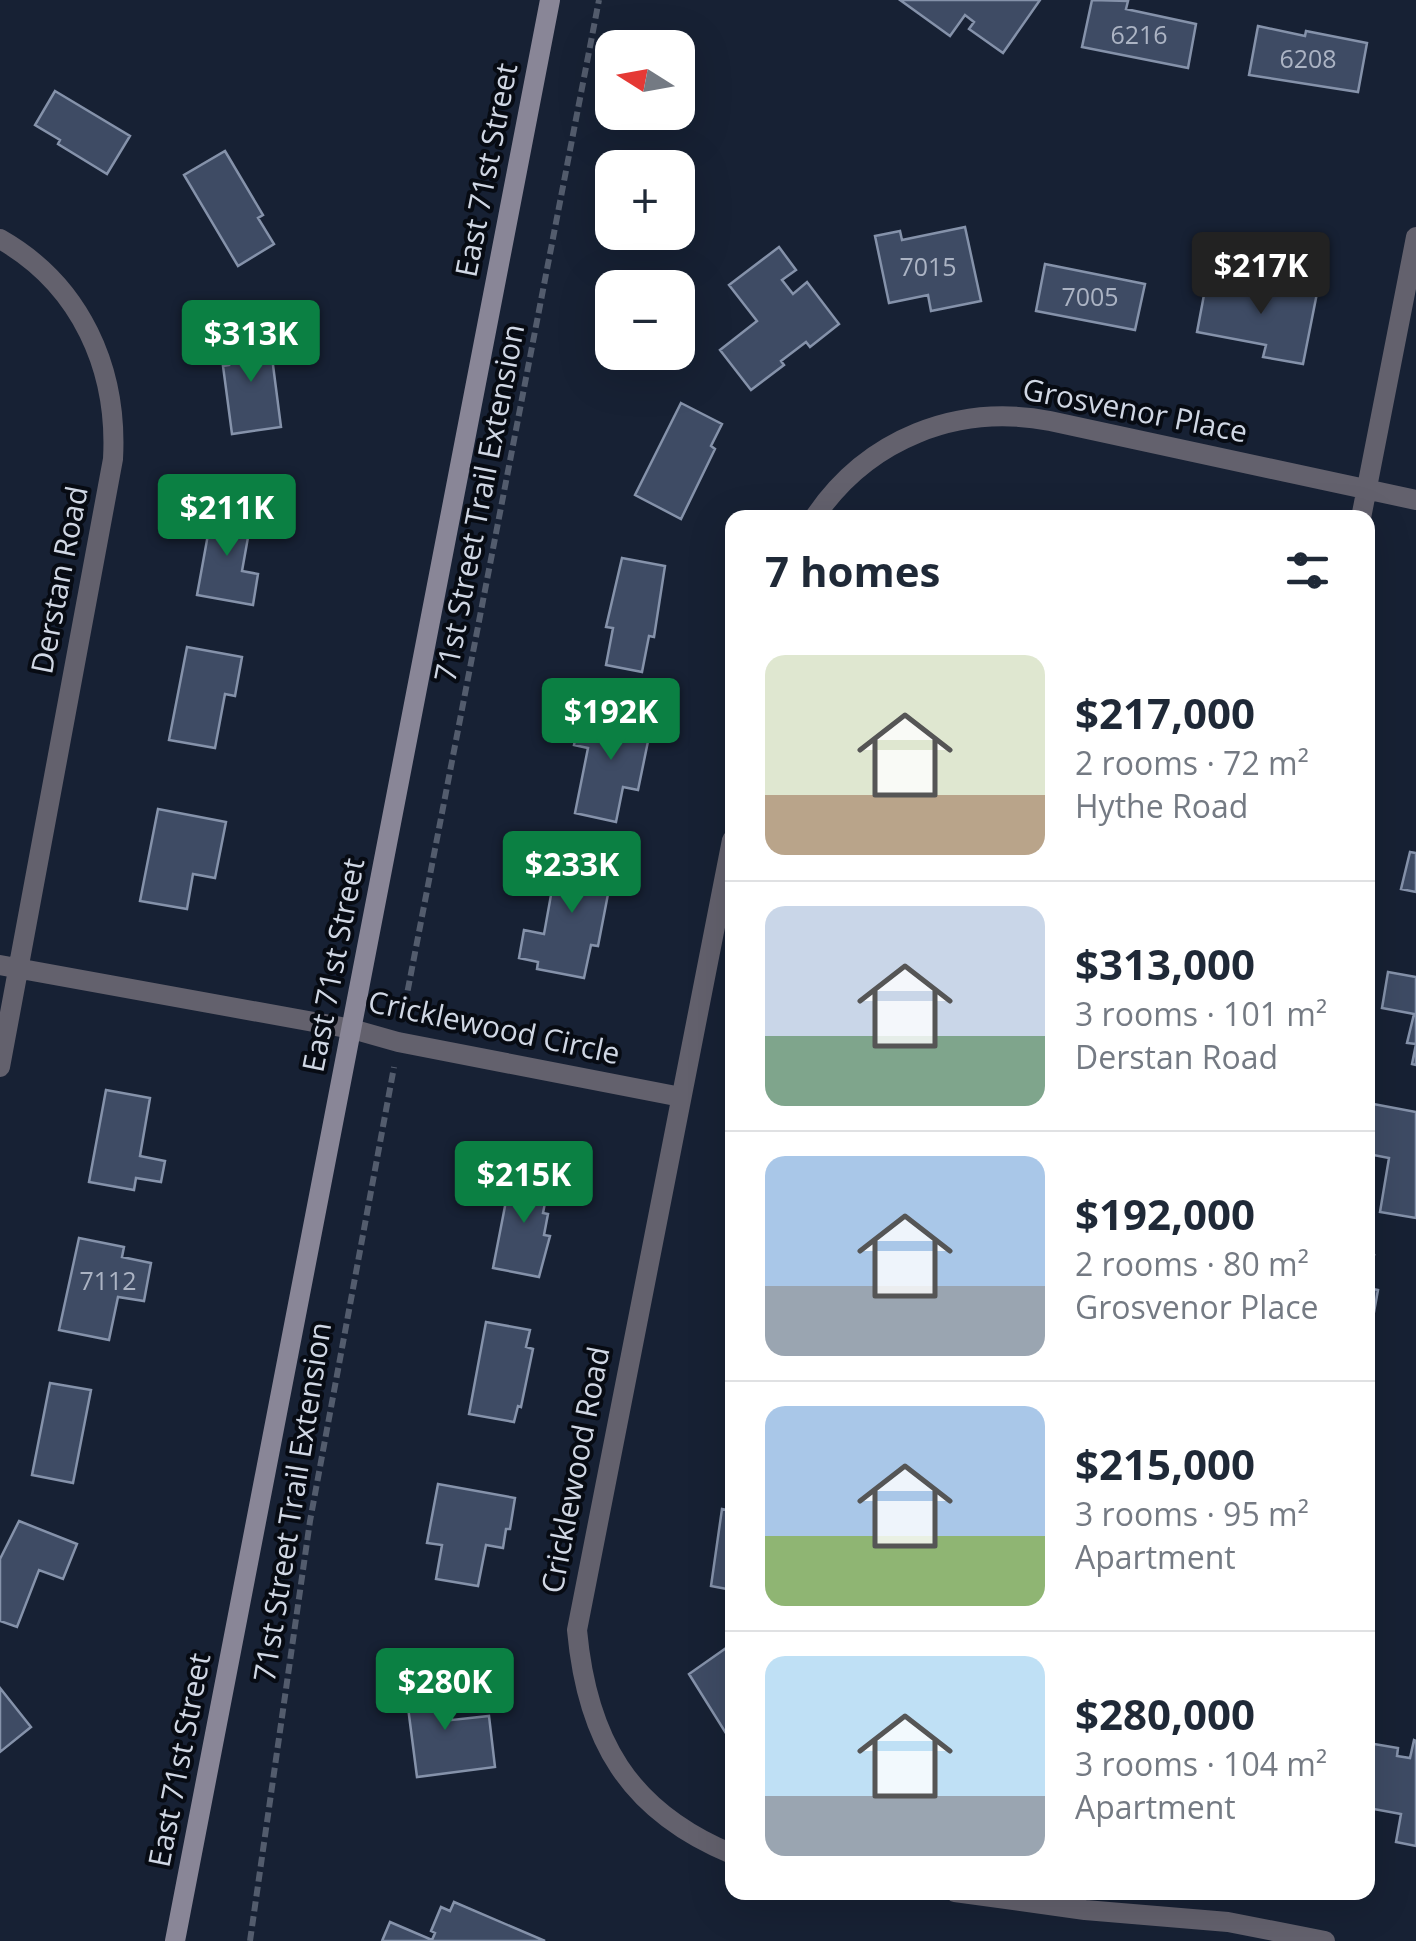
<!DOCTYPE html>
<meta charset="utf-8">
<style>
:root{--surface:#fff;--page:#f6f6f7;--text:#1f2937;--muted:#747a83;--line:#e0e1e3;--accent:#0b8043}
body{margin:0;font-family:"Open Sans",sans-serif;background:var(--page);color:var(--text);height:100vh;display:flex;flex-direction:column;font-size:38px;white-space:nowrap}
*{box-sizing:border-box;margin:0}
p{font-size:32px;color:var(--muted)}
.icon{flex:none;width:55px;height:55px;fill:none;stroke:currentColor;stroke-width:2;stroke-linecap:round;stroke-linejoin:round}
.map{position:relative;flex:1;overflow:hidden}
.panel{position:absolute;left:725px;top:510px;width:650px;height:1390px;display:flex;flex-direction:column;background:var(--surface);border-radius:20px;box-shadow:0 10px 40px #0002}
.panel>*{flex:none}
.needle{width:65px;rotate:281deg}
.tools{position:absolute;left:595px;top:30px;display:grid;gap:20px}
.tools a{display:grid;place-items:center;width:100px;height:100px;border-radius:20px;background:var(--surface);box-shadow:0 10px 40px #0002;font-size:50px}
.price{position:absolute;translate:-50% -85px;padding:0 22px;border-radius:10px;background:var(--accent);color:#fff;font-size:32px;line-height:65px;filter:drop-shadow(0 2px 5px #0008)}
.price::after{content:'';position:absolute;left:50%;top:60px;width:30px;height:22px;margin-left:-15px;background:inherit;clip-path:polygon(0 0,100% 0,50% 100%)}
.price.current{background:#222;color:#fff}
ul{padding:0;list-style:none}
li{display:flex;align-items:center;gap:30px;height:250px;padding:0 40px}
li+li{border-top:2px solid var(--line)}
li span{display:grid;place-items:center;flex:none;width:280px;height:200px;border-radius:20px;color:#555}
li>.icon{margin-inline-start:auto}
span .icon{width:120px;height:120px;fill:#fffc;stroke-width:1}
li b{font-size:42px}
h2{display:flex;justify-content:space-between;align-items:center;height:120px;padding:0 40px;font-size:42px}
.map>svg:first-child{display:block}
.building{fill:#3e4b64;stroke:#8592aa;stroke-width:2.5}
.lines{fill:none;stroke-linecap:round;stroke-linejoin:round}
.path{stroke:#535c6d;stroke-width:6;stroke-dasharray:10 5;stroke-linecap:butt}
.street{stroke:#63616d;stroke-width:20}
.secondary{stroke:#898697;stroke-width:20}
.labels{text-anchor:middle;stroke-width:8;stroke-linejoin:round;paint-order:stroke}
.number-label{font-size:25px;fill:#acb4c4}
.street-label{font-size:30px;fill:#d0d7e4;stroke:#070b13}
</style>
<div class="map">
<svg width="1416" height="1941" viewBox="0 0 1416 1941">
<rect width="100%" height="100%" fill="#172134"/>
<path class="building" d="M900 0H1040L1003 53 969 29 974 22 965 15 950 36Z
M1092 0 1128 1 1126 9 1196 24 1188 68 1082 47Z
M1258 26 1305 36 1306 31 1367 43 1358 92 1249 75Z
M55 91 130 136 107 174 58 144 60 140 35 125Z
M225 151 263 215 258 218 274 244 238 266 184 175Z
M965 227 981 301 931 311 928 295 889 303 875 236 900 231 902 240Z
M779 247 796 270 782 280 793 294 807 282 839 324 810 347 806 342 781 361 784 365 751 390 720 350 757 321 729 285Z
M1045 264 1145 284 1135 330 1036 311Z
M1207 279 1275 292 1278 280 1318 288 1303 364 1263 357 1266 345 1197 332Z
M269 334 281 427 232 434 223 366 229 365 225 340Z
M681 403 722 424 711 446 715 449 681 519 635 495Z
M213 507 252 515 242 571 258 574 253 605 197 595Z
M622 558 665 566 654 637 649 636 642 672 606 665 613 628 606 627Z
M187 647 242 657 235 696 225 694 215 748 169 740Z
M596 711 652 722 638 790 623 787 616 822 575 813 588 748 574 745 578 726 593 729Z
M158 809 226 822 215 878 193 874 187 909 140 901Z
M570 849 615 858 598 946 591 945 584 978 537 969 538 962 519 958 524 930 544 934 556 867 566 868Z
M1410 852 1416 853V892L1401 889Z
M1388 972 1416 977V1065L1412 1064 1416 1044 1407 1043 1414 1014 1382 1008Z
M106 1090 150 1098 140 1156 165 1161 161 1182 136 1178 134 1190 89 1182Z
M1368 1103 1416 1112V1218L1380 1212 1389 1158 1368 1154Z
M512 1170 550 1178 543 1213 548 1214 544 1235 550 1236 539 1277 493 1268Z
M79 1238 124 1247 122 1257 151 1263 144 1301 118 1297 109 1340 59 1330Z
M1368 1254 1374 1255 1368 1288 1378 1290 1368 1345Z
M486 1322 530 1330 526 1347 533 1349 521 1407 518 1406 514 1422 469 1414Z
M50 1383 91 1390 73 1483 32 1475Z
M438 1484 515 1498 510 1529H506L503 1548 486 1545 478 1586 436 1579 442 1545 427 1543Z
M722 1509 732 1511V1590L711 1586Z
M19 1521 77 1544 63 1579 39 1570 17 1627 0 1621V1559Z
M729 1646 732 1650V1743L689 1674Z
M446 1679 452 1720 489 1716 495 1767 417 1777 405 1684Z
M0 1688 31 1727 0 1752Z
M1414 1740 1416 1741V1846L1396 1842 1401 1814 1368 1808V1743L1398 1748 1397 1756 1410 1758Z
M454 1902 545 1941H382L390 1922 432 1940 435 1933 431 1931 441 1907 450 1911Z"/>
<g class="lines">
<path class="path" d="M402 1020 599 0
M250 1941 310 1521 394 1067"/>
<path class="street" d="M0 239C81 285 118 369 113 459L0 1067
M814 518C867 439 957 403 1050 421L1416 500
M1361 518 1416 237
M732 840 577 1630C587 1739 628 1811 732 1854
M0 965 352 1029 398 1042 681 1097
M955 1892 1085 1910 1228 1922 1325 1941"/>
<path class="secondary" d="M175 1941 550 0"/>
</g>
<g class="labels">
<g class="number-label">
<text x="1139" y="44">6216</text>
<text x="1308" y="68">6208</text>
<text x="928" y="276">7015</text>
<text x="1090" y="306">7005</text>
<text x="108" y="1290">7112</text>
</g>
<g class="street-label">
<text transform="translate(487 170) rotate(-79)" y="10">East 71st Street</text>
<text transform="translate(1135 411) rotate(11)" y="10">Grosvenor Place</text>
<text transform="translate(480 503) rotate(-79)" y="10">71st Street Trail Extension</text>
<text transform="translate(60 580) rotate(-79)" y="10">Derstan Road</text>
<text transform="translate(334 965) rotate(-79)" y="10">East 71st Street</text>
<text transform="translate(494 1028) rotate(12)" y="10">Cricklewood Circle</text>
<text transform="translate(576 1470) rotate(-79)" y="10">Cricklewood Road</text>
<text transform="translate(293 1502) rotate(-81)" y="10">71st Street Trail Extension</text>
<text transform="translate(180 1760) rotate(-79)" y="10">East 71st Street</text>
</g>
</g>
</svg>
<div class="tools">
<a><svg class="needle" viewBox="-14 -14 28 28"><path d="M0-13l5 13h-10z" fill="#e53935"/><path d="M0 13l5-13h-10z" fill="#747a83"/></svg></a>
<a>+</a>
<a>−</a>
</div>
<b class="price current" style="left:1261px;top:317px">$217K</b>
<b class="price" style="left:251px;top:385px">$313K</b>
<b class="price" style="left:227px;top:559px">$211K</b>
<b class="price" style="left:611px;top:763px">$192K</b>
<b class="price" style="left:572px;top:916px">$233K</b>
<b class="price" style="left:524px;top:1226px">$215K</b>
<b class="price" style="left:445px;top:1733px">$280K</b>
<section class="panel">
<h2>7 homes<svg class="icon" aria-label="filters" viewBox="0 0 24 24"><path d="M4 7h16M4 17h16"/><circle cx="9" cy="7" r="2"/><circle cx="15" cy="17" r="2"/></svg></h2>
<ul>
<li><span style="background:linear-gradient(#dfe7d0 70%,#b9a48a 0)"><svg class="icon" aria-label="home" viewBox="0 0 24 24"><path d="M3 11l9-7 9 7M6 9v11h12V9"/></svg></span><div><b>$217,000</b><p>2 rooms · 72 m²</p><p>Hythe Road</p></div></li>
<li><span style="background:linear-gradient(#c9d6e8 65%,#7fa58c 0)"><svg class="icon" aria-label="home" viewBox="0 0 24 24"><path d="M3 11l9-7 9 7M6 9v11h12V9"/></svg></span><div><b>$313,000</b><p>3 rooms · 101 m²</p><p>Derstan Road</p></div></li>
<li><span style="background:linear-gradient(#a9c7e8 65%,#9aa5b1 0)"><svg class="icon" aria-label="home" viewBox="0 0 24 24"><path d="M3 11l9-7 9 7M6 9v11h12V9"/></svg></span><div><b>$192,000</b><p>2 rooms · 80 m²</p><p>Grosvenor Place</p></div></li>
<li><span style="background:linear-gradient(#a9c7e8 65%,#8fb573 0)"><svg class="icon" aria-label="home" viewBox="0 0 24 24"><path d="M3 11l9-7 9 7M6 9v11h12V9"/></svg></span><div><b>$215,000</b><p>3 rooms · 95 m²</p><p>Apartment</p></div></li>
<li><span style="background:linear-gradient(#bfe0f5 70%,#9aa5b1 0)"><svg class="icon" aria-label="home" viewBox="0 0 24 24"><path d="M3 11l9-7 9 7M6 9v11h12V9"/></svg></span><div><b>$280,000</b><p>3 rooms · 104 m²</p><p>Apartment</p></div></li>
</ul>
</section>
</div>
